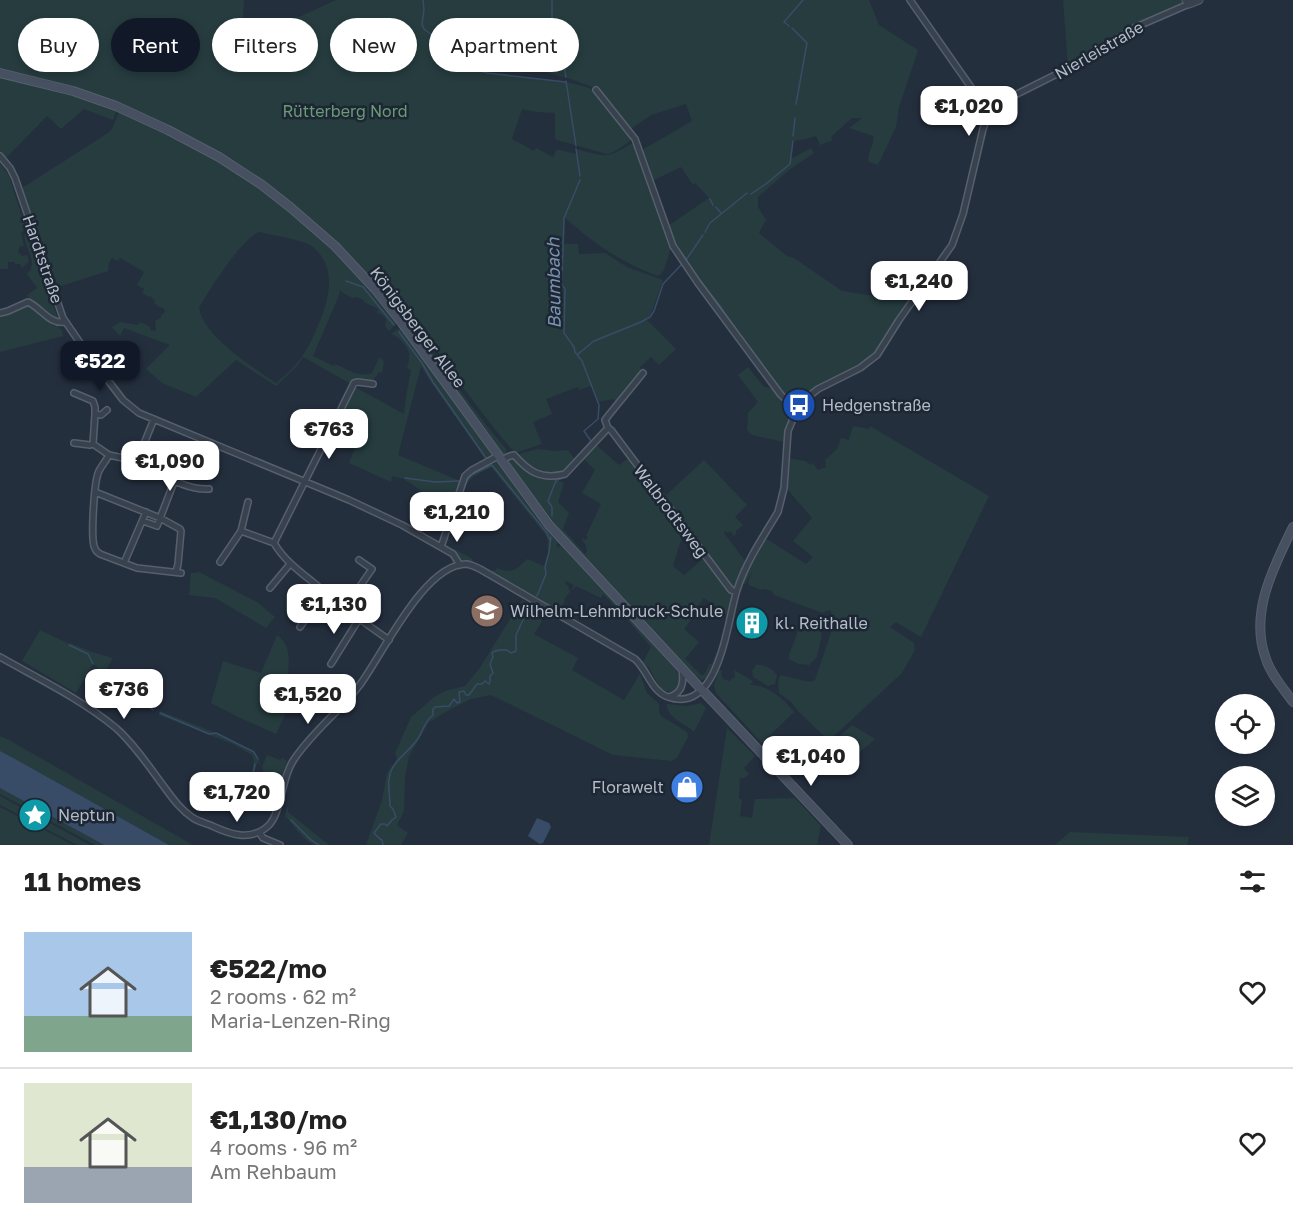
<!DOCTYPE html>
<meta charset="utf-8">
<style>
:root{--surface:#fff;--page:#f6f6f6;--text:#222;--muted:#767676;--line:#e0e0e0;--accent:#111827}
body{margin:0;font-family:"Golos Text",sans-serif;background:var(--page);color:var(--text);height:100vh;display:flex;flex-direction:column;font-size:22px;white-space:nowrap}
*{box-sizing:border-box;margin:0}
p{font-size:20px;color:var(--muted)}
.icon{flex:none;width:33px;height:33px;fill:none;stroke:currentColor;stroke-width:2;stroke-linecap:round;stroke-linejoin:round}
.map{position:relative;height:845px;overflow:hidden}
.sheet{display:flex;flex-direction:column;background:var(--surface);flex:1}
.sheet>*{flex:none}
.hud{position:absolute;left:18px;top:18px;width:600px;height:54px;display:flex;gap:12px}
.buttons{position:absolute;left:1215px;top:694px;display:grid;gap:12px}
.buttons a{display:grid;place-items:center;width:60px;height:60px;border-radius:50%;background:var(--surface);box-shadow:0 3px 9px #0003;font-size:30px}
.price{position:absolute;translate:-50% -51px;padding:0 14px;border-radius:12px;background:#fff;color:#222;font-size:20px;line-height:39px;filter:drop-shadow(0 2px 3px #0008)}
.price::after{content:'';position:absolute;left:50%;top:36px;width:18px;height:14px;margin-left:-9px;background:inherit;clip-path:polygon(0 0,100% 0,50% 100%)}
.price.on{background:var(--accent);color:#fff}
ul{padding:0;list-style:none}
li{display:flex;align-items:center;gap:18px;height:150px;padding:0 24px}
li+li{border-top:2px solid var(--line)}
li span{display:grid;place-items:center;flex:none;width:168px;height:120px;border-radius:0px;color:#555}
li>.icon{margin-inline-start:auto}
span .icon{width:72px;height:72px;fill:#fffc;stroke-width:1}
li b{font-size:26px}
h2{display:flex;justify-content:space-between;align-items:center;height:72px;padding:0 24px;font-size:26px}
.chip{padding:0 21px;border-radius:27px;background:var(--surface);box-shadow:0 3px 9px #0003;font-size:21px;line-height:54px}
.chip.on{background:var(--accent);color:#fff}
.map>svg:first-child{display:block}
.green{fill:#263c3f;fill-rule:evenodd}
.water{fill:#394c67}
.lines{fill:none;stroke-linecap:round;stroke-linejoin:round}
.stream{stroke:#394c67;stroke-width:1.5}
.minor-casing{stroke:#565f6c;stroke-width:8}
.tertiary-casing{stroke:#565f6c;stroke-width:9}
.secondary-casing{stroke:#565f6c;stroke-width:10}
.minor{stroke:#38414e;stroke-width:5}
.tertiary{stroke:#38414e;stroke-width:7}
.secondary{stroke:#465061;stroke-width:8}
.labels{text-anchor:middle;stroke-width:5;stroke-linejoin:round;paint-order:stroke}
.street-label{font-size:16px;fill:#b4bcc9;stroke:#1d2633}
.park-label{font-size:16px;fill:#6b9a76;stroke:#1d2633}
.poi-label{font-size:16px;fill:#b4bcc9;stroke:#1d2633;text-anchor:start}
.water-label{font-size:18px;font-style:italic;fill:#7c92b1;stroke:#1d2633}
</style>
<div class="map">
<svg width="1293" height="845" viewBox="0 0 1293 845">
<rect width="100%" height="100%" fill="#242f3e"/>
<path class="green" d="M0 0H244L243 20 257 36 336 0H869L879 25 918 50 899 107 896 127 878 165 869 162C866 153 875 146 873 136L849 128 862 118H852L831 137 833 140 820 145 816 136 806 139 793 141 791 159 811 148 814 153 789 170 758 197V207L766 220 759 233 787 256 794 258 842 291 909 301 876 352 867 361 808 394 793 399 786 398 676 247 668 226 709 198 695 183 693 185 681 167 652 181 642 150 692 121 686 104 651 115 631 129 597 86 596 89 590 86 571 79 493 58 487 73 567 82 590 88 631 139 630 141 614 152 607 154 557 140 555 138V113L537 112 522 109 512 139 534 151 536 148 553 157 556 150H560L576 154V149C605 156 605 160 631 144H633L668 244 671 248 664 270 661 274 658 276C620 262 595 244 565 218L564 244H578L579 254 605 253 627 267 663 280 651 314 646 319 676 349 659 365 651 357 640 367 643 372 617 402 613 399 598 402 591 386 579 390 578 387 546 399 552 414 533 422 542 444 515 453C488 422 464 389 440 355 421 329 404 300 381 278 383 292 398 304 406 316 439 361 470 407 506 449V454L502 456C462 399 424 340 378 287 280 173 148 98 0 69Z
M1063 0H1182L1183 3 1136 24 1068 66Z
M0 77 53 89 116 111 113 120 84 109 61 129 47 116 6 158 0 151Z
M119 112C133 118 147 124 161 130 235 164 308 221 362 281 374 294 389 308 397 323L389 331 385 326 386 319 382 315 377 313 378 309 364 302V300L357 297 353 298 343 293 340 290 339 292 340 293 313 356 334 366 335 364C347 369 359 378 372 373L379 358H381L384 362 382 373 379 372 372 382 351 384 303 357 298 365 276 386 236 360 196 397 162 383 146 369 170 345 124 328 120 336 112 327 120 322 138 325 140 322 150 327 151 331 156 330 155 321 161 318V315L164 313 165 310 163 308 159 307 154 303 155 300 151 298 152 296 149 297 142 293 144 289 137 285 144 272 120 258 117 261 112 258 109 263 108 271 58 287 34 223 22 188 108 133 112 129ZM260 232C271 235 305 240 313 247 339 269 328 302 317 328 311 341 306 353 296 364 290 371 283 377 276 383 253 367 204 337 199 308 208 292 243 236 260 232Z
M0 163 9 176 25 226 21 234 24 246H20L18 252 22 256 27 255 29 262 22 268 20 264H15V262H8V269H0Z
M26 229 38 266 59 321C47 315 35 306 27 295L37 288 27 274C41 261 19 244 26 229Z
M30 304 62 330 63 336 0 352V316Z
M398 329H402L492 456 491 459 468 471 454 503 426 494 404 479 392 476 391 482 349 463 355 448 340 445 338 448 327 447 355 387 404 414 406 396 411 370 407 368C408 364 410 358 409 353 407 345 398 336 391 334ZM421 366 428 378 485 459 463 472 460 481 398 455Z
M748 367 764 387C776 386 785 400 794 408L795 411 786 430 784 442 752 435 747 430 748 413 758 402 738 375Z
M853 426 869 429 870 426 989 496 921 637 896 622 890 627 914 643 915 650 902 673 833 737 826 738 799 712 791 702 779 693 778 684 780 675 810 682 815 680 831 633 826 620 833 617 830 610 822 613 774 595 772 591 763 589 761 590 749 585 748 582 752 572 745 584 742 583 750 564 765 538 806 564 813 557 793 541 812 518 787 489 788 458 805 461 811 465 813 463 818 470 826 467 825 460 837 449 841 438 849 440Z
M594 443 619 465 630 457 684 530 673 566 684 575 705 557 733 595 729 617 704 598 692 613 694 616 684 629 699 642 685 659 701 675H704L710 663 712 664 716 653H718L706 678 702 680 696 676 596 572 559 529 506 461 507 459 513 458C529 476 533 476 556 480L548 501 557 480 564 483 558 502 569 513 563 529 585 554 587 551 586 546 581 538 586 540 588 537 586 536 601 504 582 493 595 470 582 457Z
M537 449 556 451 568 450 574 458 565 469 558 471 560 474C539 477 532 469 518 456L519 454Z
M704 460 747 505 735 517 743 525 736 531V534L734 536 730 531 728 533 726 531 724 533 746 562 735 587 731 586 663 498Z
M496 461 559 542 556 545 559 548 561 544 674 667C681 678 686 687 670 692L661 689 649 668 643 662 651 647 618 609 603 594 601 598 576 586 573 590 572 589 574 585 566 581 565 583 569 587 568 589 571 590 564 600 565 601 562 606 559 608 561 609 558 612 492 573V570L495 571 497 568C512 574 516 570 527 559L544 566 549 550 547 549 548 541 545 534 491 467 473 477 465 485 445 544 473 559 472 561C464 563 462 559 456 554 452 550 447 548 443 545L463 484 469 474Z
M197 571 257 602 275 617 266 628 215 598 189 595 191 573H197Z
M522 600 543 612 541 623 534 634 578 658 572 670 624 700 640 674 647 693 659 704V711L661 716 687 732 688 737 677 758 672 761 613 755 491 695 471 699 451 709 429 722 409 756 405 778 404 811 397 825 408 833 401 845H366L382 800 387 773 397 759 395 753 411 717 434 697 445 691 465 686 479 669Z
M812 626 819 629 822 634 817 657 809 665 799 664 789 659V655L798 631 801 628Z
M40 630 69 644 70 643 92 652 113 658 104 673 93 664 76 693 22 661Z
M277 635C293 646 288 663 288 680L298 688 276 734 236 716 211 703 223 661 261 673Z
M756 665C763 664 773 669 777 675L775 684 768 686 753 677 752 671Z
M719 670 722 671 721 674 723 679 729 681 735 677V674L734 670 753 681 750 685C767 684 784 699 794 712L762 743 716 693 714 685Z
M701 703 706 708 694 732C685 723 666 718 667 704L687 706Z
M160 711 216 733 254 751 262 767 267 755 280 760 282 758 287 761 279 782 273 802 262 767 258 762C247 781 256 796 272 809L270 813 260 805 255 798 251 780 254 760 252 755 233 744 159 715Z
M852 725 875 739 836 773 820 754Z
M727 728 755 756 744 768 749 774 744 778H740L739 799H741L742 801 740 816 752 818 755 799 795 798 821 826 817 845H709Z
M0 736 9 740 193 845H169L0 751Z
M0 788 104 845H95L0 794Z
M0 796 90 845H77L0 805Z
M288 805V812L329 845C325 845 318 845 314 845 304 841 292 823 285 816Z
M0 807 73 845H0Z
M1070 832 1189 837 1187 845H1055Z"/>
<path class="water" d="M0 751 15 759 169 845H104L0 788Z
M537 818 549 823 551 827 543 843 540 844 528 836Z"/>
<g class="lines">
<path class="stream" d="M423 0 424 10 422 24 424 29 433 36 452 40 457 48V55L458 61 463 65 487 73 566 82
M552 0V21L560 43 566 77
M789 26 784 22 803 0
M792 28 807 43 796 104
M566 81 576 146
M793 136 795 118
M576 149 580 176
M751 194 767 183 790 164 793 141
M710 199 713 205
M716 207 721 213
M705 232 710 223 747 193
M673 239 679 251
M686 260 703 235
M692 270 720 306 742 338
M346 281 363 287 394 325
M399 332 422 363 433 382 486 458
M578 354 594 341 641 322 650 317 654 311 663 284 682 264
M517 462C523 469 529 475 539 477
M569 466 591 441 584 431 598 419 599 405 582 361 575 352 574 347 564 333 565 289 562 285V280L564 218 580 180
M405 478 435 482 459 481
M550 478 557 480
M466 482 471 475 492 465 547 533 550 540
M552 516V507L548 501 555 483 557 480 563 478
M537 596 546 574 545 567 549 552 551 537
M69 645 88 654 93 664
M105 675 153 710
M160 713 209 734 216 733 254 752 258 759
M255 764C250 785 256 796 271 810
M291 820 311 840 319 845
M383 845 382 840 380 839 374 833 381 824H385L387 826 392 820 396 817 393 809 390 806C390 794 386 780 392 769 396 759 412 749 419 737 423 729 426 720 433 715V709L435 707 449 706 454 699 457 703 460 702 459 692 464 691 466 695H469L477 684H482L485 681 489 684 490 682V676L493 673 490 664 493 657 492 653C496 649 501 650 507 650L511 653 516 651V635L530 605"/>
<defs>
<path id="minor" d="M910 0 989 113
M596 90 635 139 673 246 698 283 781 395 798 410
M0 156 10 168 15 178 63 318 87 353 123 400 139 413 349 500 402 525 453 554 460 565
M0 313 8 311 28 302C41 308 50 325 65 322
M373 384 358 382 354 383 274 543C284 560 299 571 314 583 338 603 363 622 389 640
M74 393 93 401 95 407V414
M788 401 796 400 808 396
M107 410 101 415 95 414 93 444 109 455 137 461 154 419
M608 428 611 430 731 590 736 592
M74 443 90 445 93 444
M109 455C106 461 102 465 99 471 94 480 91 535 94 546 96 551 96 551 100 554L137 568 181 573
M501 460 510 456 514 455C529 472 541 480 565 474L608 428 605 420 608 416 643 373
M137 461C146 462 152 467 159 472 174 481 190 490 209 489
M95 492 160 518 180 529 181 531 178 564 176 572
M143 521 157 526 174 482
M241 531 248 502
M441 547 465 476 472 470 498 456
M220 562 241 531 274 543
M124 563 146 512
M270 588 290 564
M345 608 372 569 359 560
M300 627 325 592
M0 657C39 679 81 699 116 728 135 745 150 768 165 788 173 799 181 810 193 818 198 821 204 823 210 825 219 829 229 834 240 835 251 836 261 833 269 825 282 811 281 779 293 761 310 734 339 712 359 686 382 656 424 563 467 564 472 565 476 567 480 569L635 659C648 671 651 691 668 697 720 715 727 620 737 590 746 562 763 537 778 512L784 488 788 431 793 419 801 406 809 396 818 389 860 368 877 355 899 320 952 245 963 214 983 129 989 113 1007 99 1075 65 1136 27 1189 4
M331 664 359 619
M669 697C683 693 684 682 682 670
M259 832 263 838 280 845"/>
<path id="tertiary" d="M1186 0 1189 4 1199 0"/>
<path id="secondary" d="M0 73 73 91 116 106 168 130 219 157 262 185 290 207 335 246 375 289 402 323 549 525 702 690 848 845
M1293 527C1273 568 1249 614 1266 659 1271 675 1284 689 1293 702"/>
</defs>
<use href="#minor" class="minor-casing"/>
<use href="#tertiary" class="tertiary-casing"/>
<use href="#secondary" class="secondary-casing"/>
<use href="#minor" class="minor"/>
<use href="#tertiary" class="tertiary"/>
<use href="#secondary" class="secondary"/>
</g>
<defs>
<symbol id="bus-disc" viewBox="-11 -11 22 22"><circle r="9.5" fill="#1a4fb4" stroke="#1d2633"/><path d="M-5-6H5V4H4V6H2V4H-2V6H-4V4H-5ZM-3.5-4V0h7V-4ZM-3.5 1.2v1.5H-2V1.2ZM2 1.2v1.5H3.5V1.2Z" fill="#fff"/></symbol>
<symbol id="school-disc" viewBox="-11 -11 22 22"><circle r="9.5" fill="#8d6e63" stroke="#1d2633"/><path d="M0-5L7-2L0 1L-7-2ZM-4 1L0 2.5L4 1V4Q0 6-4 4Z" fill="#fff"/></symbol>
<symbol id="building-disc" viewBox="-11 -11 22 22"><circle r="9.5" fill="#0f9aa8" stroke="#1d2633"/><path d="M-4-6H4V6H1V3H-1V6H-4ZM-2.5-4.3h1.7v1.8h-1.7ZM.8-4.3h1.7v1.8H.8ZM-2.5-1h1.7V.8h-1.7ZM.8-1h1.7V.8H.8Z" fill="#fff"/></symbol>
<symbol id="shop-disc" viewBox="-11 -11 22 22"><circle r="9.5" fill="#3f7fe0" stroke="#1d2633"/><path d="M-5-2.5h2.3a2.7 3.5 0 0 1 5.4 0H5L5.5 6h-11ZM-1.5-2.5h3a1.5 2.3 0 0 0-3 0Z" fill="#fff"/></symbol>
<symbol id="sight-disc" viewBox="-11 -11 22 22"><circle r="9.5" fill="#0f9aa8" stroke="#1d2633"/><path d="M0-6L1.8-2.2L6-1.7L2.9 1.2L3.7 5.4L0 3.3L-3.7 5.4L-2.9 1.2L-6-1.7L-1.8-2.2Z" fill="#fff"/></symbol>
</defs>
<g fill-rule="evenodd">
<use href="#bus-disc" x="780" y="386" width="38" height="38"/>
<use href="#school-disc" x="468" y="592" width="38" height="38"/>
<use href="#building-disc" x="733" y="604" width="38" height="38"/>
<use href="#shop-disc" x="668" y="768" width="38" height="38"/>
<use href="#sight-disc" x="16" y="796" width="38" height="38"/>
</g>
<g class="labels">
<g class="street-label">
<text transform="translate(1099 50) rotate(-30)" y="6">Nierleistraße</text>
<text transform="translate(43 259) rotate(71)" y="6">Hardtstraße</text>
<text transform="translate(418 327) rotate(53)" y="6">Königsberger Allee</text>
<text transform="translate(671 511) rotate(53)" y="6">Walbrodtsweg</text>
</g>
<g class="park-label">
<text x="345" y="117">Rütterberg Nord</text>
</g>
<g class="poi-label">
<text x="822" y="411">Hedgenstraße</text>
<text x="510" y="617">Wilhelm-Lehmbruck-Schule</text>
<text x="775" y="629">kl. Reithalle</text>
<text x="664" y="793" text-anchor="end">Florawelt</text>
<text x="58" y="821">Neptun</text>
</g>
<g class="water-label">
<text transform="translate(554 283) rotate(-91)" y="6">Baumbach</text>
</g>
</g>
</svg>
<div class="buttons">
<a><svg class="icon" aria-label="locate" viewBox="0 0 24 24"><circle cx="12" cy="12" r="6"/><path d="M12 2v4M12 18v4M2 12h4M18 12h4"/></svg></a>
<a><svg class="icon" aria-label="layers" viewBox="0 0 24 24"><path d="M12 4l9 5-9 5-9-5zM3 14l9 5 9-5"/></svg></a>
</div>
<b class="price" style="left:969px;top:137px">€1,020</b>
<b class="price" style="left:919px;top:312px">€1,240</b>
<b class="price on" style="left:100px;top:392px">€522</b>
<b class="price" style="left:329px;top:460px">€763</b>
<b class="price" style="left:170px;top:492px">€1,090</b>
<b class="price" style="left:457px;top:543px">€1,210</b>
<b class="price" style="left:334px;top:635px">€1,130</b>
<b class="price" style="left:124px;top:720px">€736</b>
<b class="price" style="left:308px;top:725px">€1,520</b>
<b class="price" style="left:811px;top:787px">€1,040</b>
<b class="price" style="left:237px;top:823px">€1,720</b>
<div class="hud">
<a class="chip">Buy</a>
<a class="chip on">Rent</a>
<a class="chip">Filters</a>
<a class="chip">New</a>
<a class="chip">Apartment</a>
</div>
</div>
<section class="sheet">
<h2>11 homes<svg class="icon" aria-label="filters" viewBox="0 0 24 24"><path d="M4 7h16M4 17h16"/><circle cx="9" cy="7" r="2"/><circle cx="15" cy="17" r="2"/></svg></h2>
<ul>
<li><span style="background:linear-gradient(#a9c7e8 70%,#7fa58c 0)"><svg class="icon" aria-label="home" viewBox="0 0 24 24"><path d="M3 11l9-7 9 7M6 9v11h12V9"/></svg></span><div><b>€522/mo</b><p>2 rooms · 62 m²</p><p>Maria-Lenzen-Ring</p></div><svg class="icon" aria-label="heart" viewBox="0 0 24 24"><path d="M12 20l-8-8c-3-5 5-10 8-4 3-6 11-1 8 4z"/></svg></li>
<li><span style="background:linear-gradient(#dfe7d0 70%,#9aa5b1 0)"><svg class="icon" aria-label="home" viewBox="0 0 24 24"><path d="M3 11l9-7 9 7M6 9v11h12V9"/></svg></span><div><b>€1,130/mo</b><p>4 rooms · 96 m²</p><p>Am Rehbaum</p></div><svg class="icon" aria-label="heart" viewBox="0 0 24 24"><path d="M12 20l-8-8c-3-5 5-10 8-4 3-6 11-1 8 4z"/></svg></li>
</ul>
</section>
